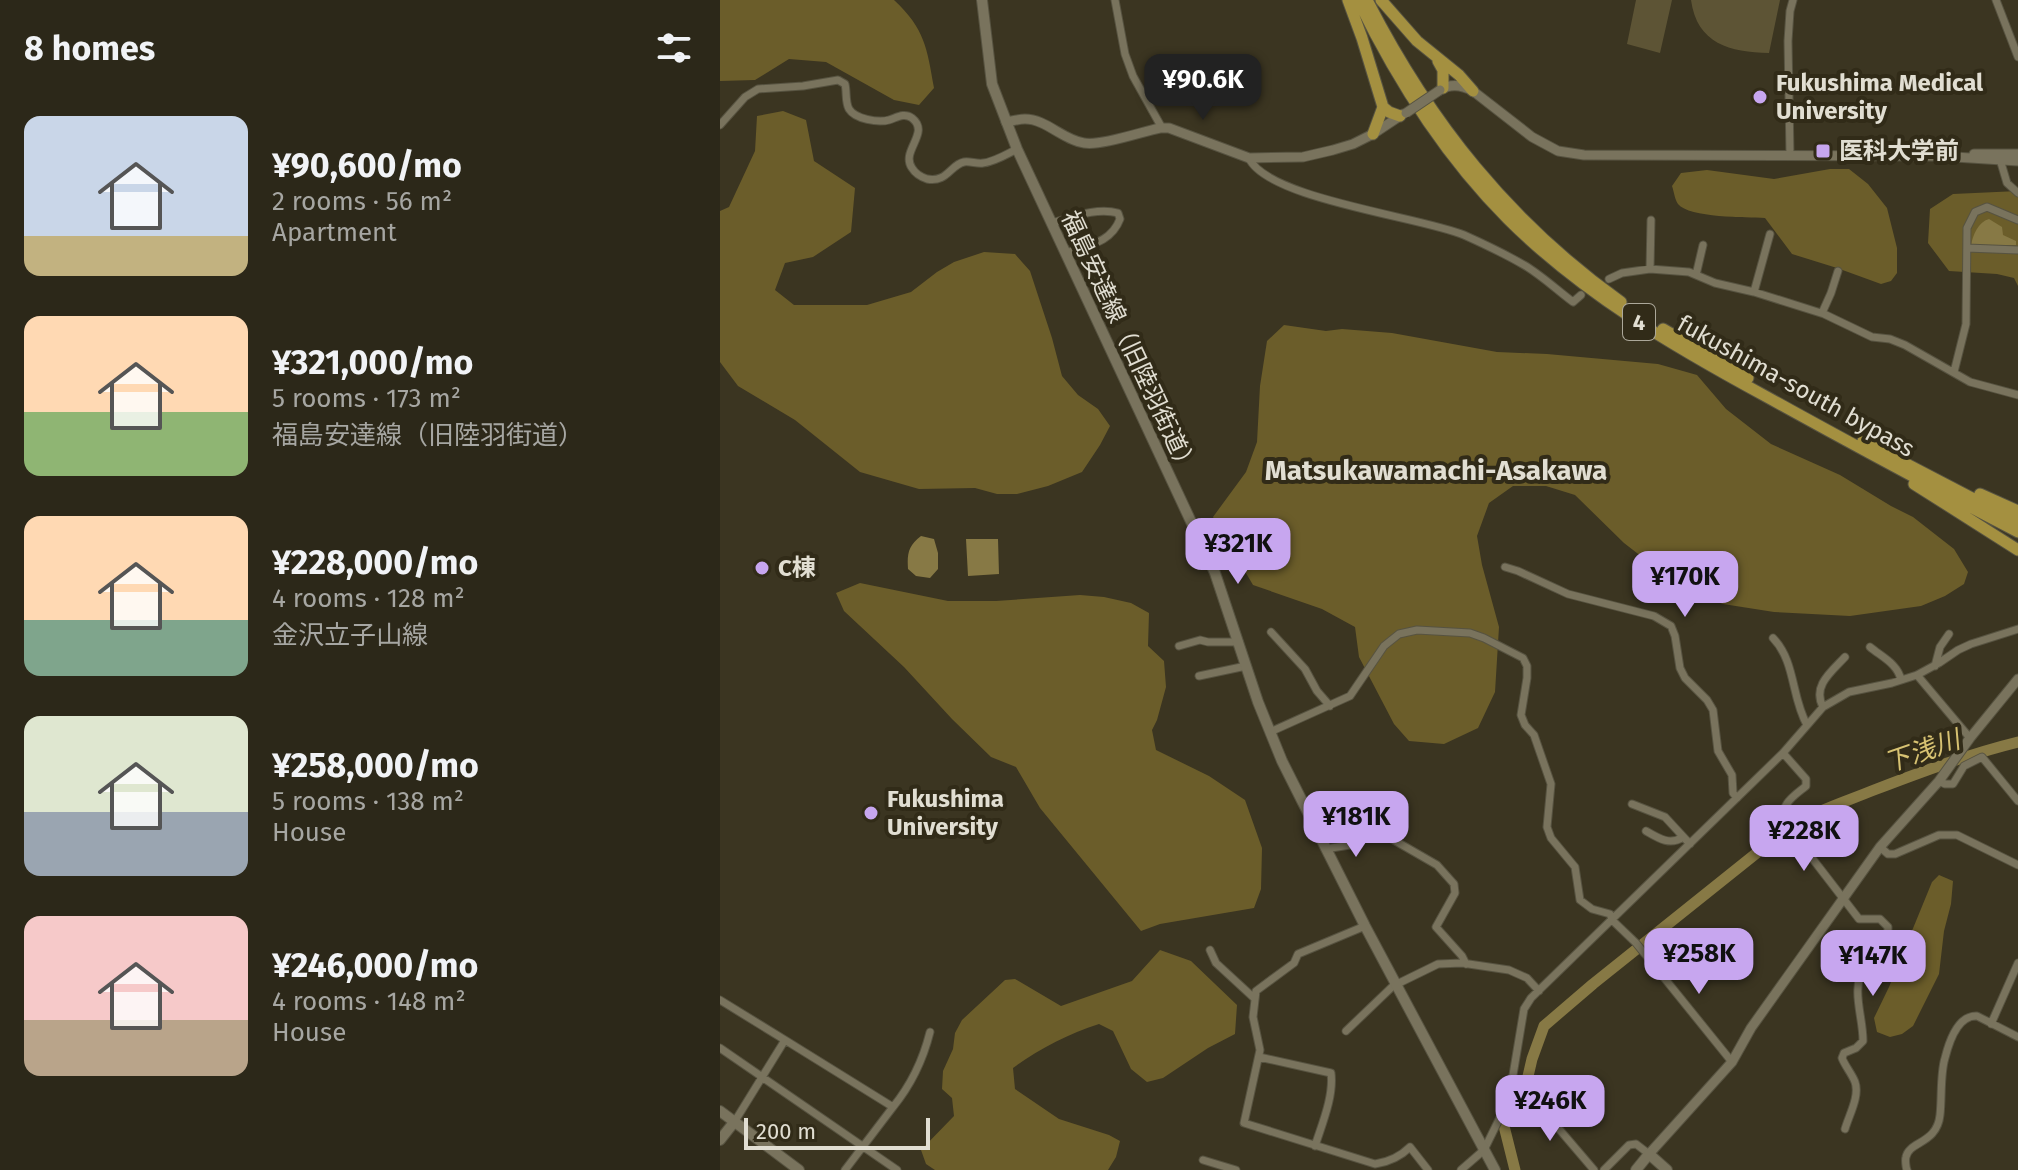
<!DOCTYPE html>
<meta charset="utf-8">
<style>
:root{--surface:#2c2819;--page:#343022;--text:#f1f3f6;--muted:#a6a6a2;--accent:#c7a6ef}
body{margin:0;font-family:"Fira Sans","Noto Sans JP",sans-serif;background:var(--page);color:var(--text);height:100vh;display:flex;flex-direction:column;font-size:30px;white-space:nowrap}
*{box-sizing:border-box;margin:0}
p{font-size:26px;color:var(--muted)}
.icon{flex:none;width:44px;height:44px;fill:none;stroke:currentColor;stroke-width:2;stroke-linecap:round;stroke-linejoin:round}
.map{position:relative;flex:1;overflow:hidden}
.details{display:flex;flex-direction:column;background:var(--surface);width:720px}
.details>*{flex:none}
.scale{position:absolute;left:24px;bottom:20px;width:186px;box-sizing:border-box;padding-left:8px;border:4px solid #e1ded2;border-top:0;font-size:22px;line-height:28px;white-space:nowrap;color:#e1ded2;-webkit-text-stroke:6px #312b18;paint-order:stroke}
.price{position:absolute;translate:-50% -68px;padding:0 18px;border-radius:16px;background:var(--accent);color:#111;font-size:26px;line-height:52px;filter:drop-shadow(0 2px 4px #0008)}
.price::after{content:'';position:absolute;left:50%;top:48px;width:24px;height:18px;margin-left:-12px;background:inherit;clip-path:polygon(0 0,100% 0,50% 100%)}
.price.selected{background:#222;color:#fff}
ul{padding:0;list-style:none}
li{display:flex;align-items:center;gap:24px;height:200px;padding:0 24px}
li span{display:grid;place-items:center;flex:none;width:224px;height:160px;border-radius:16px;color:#555}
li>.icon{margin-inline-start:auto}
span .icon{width:96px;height:96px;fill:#fffc;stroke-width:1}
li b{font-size:34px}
h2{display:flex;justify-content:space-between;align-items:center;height:96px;padding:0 24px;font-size:34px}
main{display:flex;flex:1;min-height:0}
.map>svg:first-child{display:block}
.green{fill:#5d5435}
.forest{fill:#6b5d2a}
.water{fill:#877945}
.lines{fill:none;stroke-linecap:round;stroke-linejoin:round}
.river{stroke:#877945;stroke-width:11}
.minor-casing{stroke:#575341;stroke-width:9}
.tertiary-casing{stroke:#575341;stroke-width:11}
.secondary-casing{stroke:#575341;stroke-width:12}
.trunk-casing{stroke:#575341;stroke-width:13}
.minor{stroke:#79735d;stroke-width:7}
.tertiary{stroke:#79735d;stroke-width:9}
.secondary{stroke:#79735d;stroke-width:10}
.trunk{stroke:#a49040;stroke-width:11}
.tertiary-bridge-casing{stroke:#575341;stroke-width:11;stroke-linecap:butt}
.tertiary-bridge{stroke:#79735d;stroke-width:9}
.poi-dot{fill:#c7a6ef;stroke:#312b18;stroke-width:3}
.labels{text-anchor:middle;stroke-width:8;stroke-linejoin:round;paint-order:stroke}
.shield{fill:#312b18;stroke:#aca89a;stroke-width:2}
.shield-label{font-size:22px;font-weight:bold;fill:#e1ded2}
.poi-label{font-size:24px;font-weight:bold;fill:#e1ded2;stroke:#312b18;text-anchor:start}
.street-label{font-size:24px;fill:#e1ded2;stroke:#312b18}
.water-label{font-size:26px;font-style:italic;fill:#d7c272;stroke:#312b18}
.quarter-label{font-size:28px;font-weight:bold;fill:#e1ded2;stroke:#312b18}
</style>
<main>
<section class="details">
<h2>8 homes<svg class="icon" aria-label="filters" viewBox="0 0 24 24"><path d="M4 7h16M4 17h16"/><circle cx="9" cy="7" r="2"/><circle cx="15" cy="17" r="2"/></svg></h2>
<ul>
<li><span style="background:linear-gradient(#c9d6e8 75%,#c2b280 0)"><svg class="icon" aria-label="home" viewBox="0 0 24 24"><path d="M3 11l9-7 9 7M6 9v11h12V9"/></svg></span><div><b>¥90,600/mo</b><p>2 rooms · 56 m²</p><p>Apartment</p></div></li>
<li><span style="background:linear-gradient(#ffd9b3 60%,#8fb573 0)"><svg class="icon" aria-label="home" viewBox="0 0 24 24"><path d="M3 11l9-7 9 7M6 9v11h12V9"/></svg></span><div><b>¥321,000/mo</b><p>5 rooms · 173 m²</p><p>福島安達線（旧陸羽街道）</p></div></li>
<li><span style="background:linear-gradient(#ffd9b3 65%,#7fa58c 0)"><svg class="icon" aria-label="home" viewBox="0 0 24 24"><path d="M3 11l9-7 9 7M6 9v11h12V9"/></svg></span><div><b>¥228,000/mo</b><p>4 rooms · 128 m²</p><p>金沢立子山線</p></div></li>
<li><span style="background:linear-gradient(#dfe7d0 60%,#9aa5b1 0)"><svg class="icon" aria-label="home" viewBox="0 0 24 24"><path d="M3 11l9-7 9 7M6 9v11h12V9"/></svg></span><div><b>¥258,000/mo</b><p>5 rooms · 138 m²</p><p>House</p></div></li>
<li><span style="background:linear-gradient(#f6c9c9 65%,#b9a48a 0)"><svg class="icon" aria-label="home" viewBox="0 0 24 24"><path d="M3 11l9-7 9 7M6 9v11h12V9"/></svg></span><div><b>¥246,000/mo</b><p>4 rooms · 148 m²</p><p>House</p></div></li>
</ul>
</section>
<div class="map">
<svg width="1298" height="1170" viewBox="0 0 1298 1170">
<rect width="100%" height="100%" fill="#3b3521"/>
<path class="green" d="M916 0H952L940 53 907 44Z
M971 0H1060L1049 53C1010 52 977 44 971 0Z"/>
<path class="forest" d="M0 0H174C205 29 207 48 214 88L199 105 174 100 106 62 69 59 35 80 0 81Z
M63 111 86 120 94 161 135 188 131 232 93 257 65 263 55 290 74 305H147L191 292 217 272 234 262 264 252 295 254 310 271 332 338 342 376 358 395 378 409 390 426 380 445 362 472 328 486 297 494H277L255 488 199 489 140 472 75 420 18 386 0 362V211L9 207 35 151 37 116Z
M1110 169H1129L1148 184 1167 208 1177 248V273L1171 281 1161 284 1117 268 1072 254 1045 218C1027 217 969 218 958 204 955 200 954 192 952 186L961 173 987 170 1054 179Z
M1298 191V286L1294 278 1277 274 1229 271 1208 243 1210 209 1233 194Z
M564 325 606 331 622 329 672 333 777 352 827 354 938 364 977 375 1006 409 1051 444 1120 475 1171 506 1193 517 1234 549 1248 572 1244 584 1225 596 1201 606 1130 616 1054 612 1003 604 966 591 904 543 855 495 826 486H793L769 503 757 536 762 565 779 627 775 692 758 728 724 744 689 741 674 724 639 657 635 627 602 609 533 585 493 517 526 472 537 442 540 386 547 341Z
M140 583 228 601H276L360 595 384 597 411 603 429 613 428 646 444 661 446 687 437 720 432 730 436 750 489 776 525 800 542 848 541 889 534 908 440 924 421 931 320 808 296 767 271 757 232 719 184 667 124 611 116 593Z
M1219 875 1233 881 1231 904 1224 931 1219 974 1193 1026 1182 1034 1170 1037 1157 1032 1154 1018 1169 987 1212 882Z
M440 950 471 961 517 1005 515 1034 488 1048 443 1078 427 1082 411 1069 393 1031 379 1024C348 1034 319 1049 293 1068L295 1089 339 1119 389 1135 400 1141 396 1157 388 1170H215L206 1164 201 1150 234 1116 232 1098 222 1089 223 1071 233 1049 235 1033 242 1020 285 980 295 979 341 1006 412 981Z"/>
<path class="water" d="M1269 219 1282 227 1283 235 1296 241V245H1251C1253 235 1258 222 1269 219Z
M201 536 214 539 218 553V569L210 578 196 576 188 569C187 554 188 546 201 536Z
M246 539H278L279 574 248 576Z"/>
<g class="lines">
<path class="river" d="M795 1170 784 1126 802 1102 812 1059 824 1026 873 984 1073 824C1099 810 1127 801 1154 790 1201 772 1249 754 1298 742"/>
<defs>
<path id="minor" d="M395 0 405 54 413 76 442 128
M1276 0 1298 57
M0 125 25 97 38 89 83 86 118 80 125 84C127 92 125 102 129 109 135 119 158 123 169 120 176 118 184 112 192 118 211 133 180 151 192 168 195 173 201 177 207 179 227 183 230 165 244 162 250 161 257 164 263 163 274 162 287 154 297 149
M1070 155 1068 41 1070 11 1073 0
M1279 156 1287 183 1298 193
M529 158C547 199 702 217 744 235 764 244 785 254 804 265 821 275 837 290 853 302L861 295
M332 223C353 217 377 207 398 213L400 219C391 243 368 245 346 253
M1247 248 1298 250
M930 269 931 220
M976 275 983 245
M889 279 902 273 930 269 969 272 995 283 1034 292 1104 314 1152 337 1170 339 1185 345 1250 382 1298 395
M1034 292 1050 234
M1102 313 1111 293 1118 271
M1234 372 1246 324 1247 228 1255 212 1267 207 1298 220
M785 567 798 571 848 594 934 616 951 626 955 636 960 668 965 678 987 700 993 710 998 751 1012 775 1013 793 1017 798
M551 632 585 669 597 691 610 706
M1053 638C1076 662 1071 697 1087 725
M459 646 480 640 488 642H519
M1150 647C1162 657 1178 664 1181 680
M1215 666 1220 647 1229 634
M1197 675 1250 738
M479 676 526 666
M1103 707C1092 686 1111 672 1125 657
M550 732 630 696 664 646 679 634 697 630 750 633 764 638 803 658 807 666V678L801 715 805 725 814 735 831 784 827 827 831 838 855 867 860 900 872 909 890 914 892 920 916 943 1012 1062
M1063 753 1086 779V786C1074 796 1059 804 1065 823L1139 919H1160L1168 927C1169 944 1152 951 1145 964 1130 991 1143 1014 1143 1041L1136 1048 1124 1053 1122 1058C1125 1066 1132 1074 1135 1082 1140 1096 1129 1115 1125 1129
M1219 781 1225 784H1233L1244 766 1262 757 1298 801
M912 804 945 817 970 844
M926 831C938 838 950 846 963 837
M1160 847 1168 854H1175L1219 835H1237L1298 865
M605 849 630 845 658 831 717 865 734 884 735 893 716 927 742 956 746 964
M645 926 578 954 574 963 536 991 533 1017 540 1050 524 1123 655 1164C669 1162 680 1157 690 1147L708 1170
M490 950 496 963 534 998
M0 1000 65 1040 15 1121
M1271 1024 1298 963
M626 1031 673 986 718 964 742 963 789 970 807 978 819 991
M65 1040 173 1107 125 1170
M0 1048 177 1170
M539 1057 611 1073C614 1096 602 1124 595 1146
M791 1082 810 1095 874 1170
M173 1107C191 1085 203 1060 210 1032
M483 1160 516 1170
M741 1170 764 1150 789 1099 804 1009 811 998 1063 753 1103 707 1129 692 1172 683 1197 675 1219 663 1238 650 1251 644 1298 629
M884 1170 909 1145 916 1144 929 1154
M1187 1170C1186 1168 1185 1160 1186 1157 1189 1141 1217 1144 1220 1115 1222 1098 1220 1074 1225 1058 1229 1042 1238 1015 1257 1016L1298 1037"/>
<path id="tertiary" d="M720 90C731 83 742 85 753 91L812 137 838 151 864 155 1219 156 1298 161
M286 122C292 121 299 119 305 119 326 119 343 140 364 143 381 146 421 132 440 128H449L529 158 583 157 613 150 633 144 653 134 683 114
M1254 154H1298
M929 1154 1012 1062 1031 1028 1160 847 1219 781 1250 738 1298 679"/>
<path id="secondary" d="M262 0 272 84 297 149 495 573 538 702 562 761 645 926 775 1170
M0 1111 79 1170
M0 1140 15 1121
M916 1170 929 1154 947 1170"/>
<path id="trunk" d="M628 0 642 38 663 107 669 112 680 116
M638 0C676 78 727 158 788 219 863 294 955 347 1047 397 1130 443 1214 488 1298 532
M647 0C710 123 789 222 901 302
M661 0 697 41 739 75 753 91
M718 61 723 70V88
M653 134 663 107
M943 329 1028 378
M1143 441 1178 457
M1173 457 1298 522
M1194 484 1298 550
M1260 494 1298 511"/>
</defs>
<use href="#minor" class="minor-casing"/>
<use href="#tertiary" class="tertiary-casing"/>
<use href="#secondary" class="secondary-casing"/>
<use href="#trunk" class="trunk-casing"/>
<use href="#minor" class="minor"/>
<use href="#tertiary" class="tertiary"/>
<use href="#secondary" class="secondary"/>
<use href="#trunk" class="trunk"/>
<defs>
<path id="tertiary-bridge" d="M686 113 720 90"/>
</defs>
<use href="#tertiary-bridge" class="tertiary-bridge-casing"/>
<use href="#tertiary-bridge" class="tertiary-bridge"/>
</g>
<g class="poi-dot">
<circle cx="1040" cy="97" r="8"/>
<rect x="1095" y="143" width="16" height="16" rx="4"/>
<circle cx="42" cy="568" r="8"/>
<circle cx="151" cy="813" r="8"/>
</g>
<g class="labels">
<rect class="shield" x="903" y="304" width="32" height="36" rx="6"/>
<g class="shield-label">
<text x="919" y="330">4</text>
</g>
<g class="poi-label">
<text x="1056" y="91">Fukushima Medical<tspan x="1056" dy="28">University</tspan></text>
<text x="1119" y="159">医科大学前</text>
<text x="58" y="576">C棟</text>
<text x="167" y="807">Fukushima<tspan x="167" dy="28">University</tspan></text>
</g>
<g class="street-label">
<text transform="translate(409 343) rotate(65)" y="8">福島安達線（旧陸羽街道）</text>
<text transform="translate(1076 386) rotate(29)" y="8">fukushima-south bypass</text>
</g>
<g class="water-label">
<text transform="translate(1202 751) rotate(-19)" y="9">下浅川</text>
</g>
<g class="quarter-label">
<text x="716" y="480">Matsukawamachi-Asakawa</text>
</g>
</g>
</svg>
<div class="scale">200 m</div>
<b class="price selected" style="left:483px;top:122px">¥90.6K</b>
<b class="price" style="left:518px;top:586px">¥321K</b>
<b class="price" style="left:965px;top:619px">¥170K</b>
<b class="price" style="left:636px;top:859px">¥181K</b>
<b class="price" style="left:1084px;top:873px">¥228K</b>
<b class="price" style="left:979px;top:996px">¥258K</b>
<b class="price" style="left:1153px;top:998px">¥147K</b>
<b class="price" style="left:830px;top:1143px">¥246K</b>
</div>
</main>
